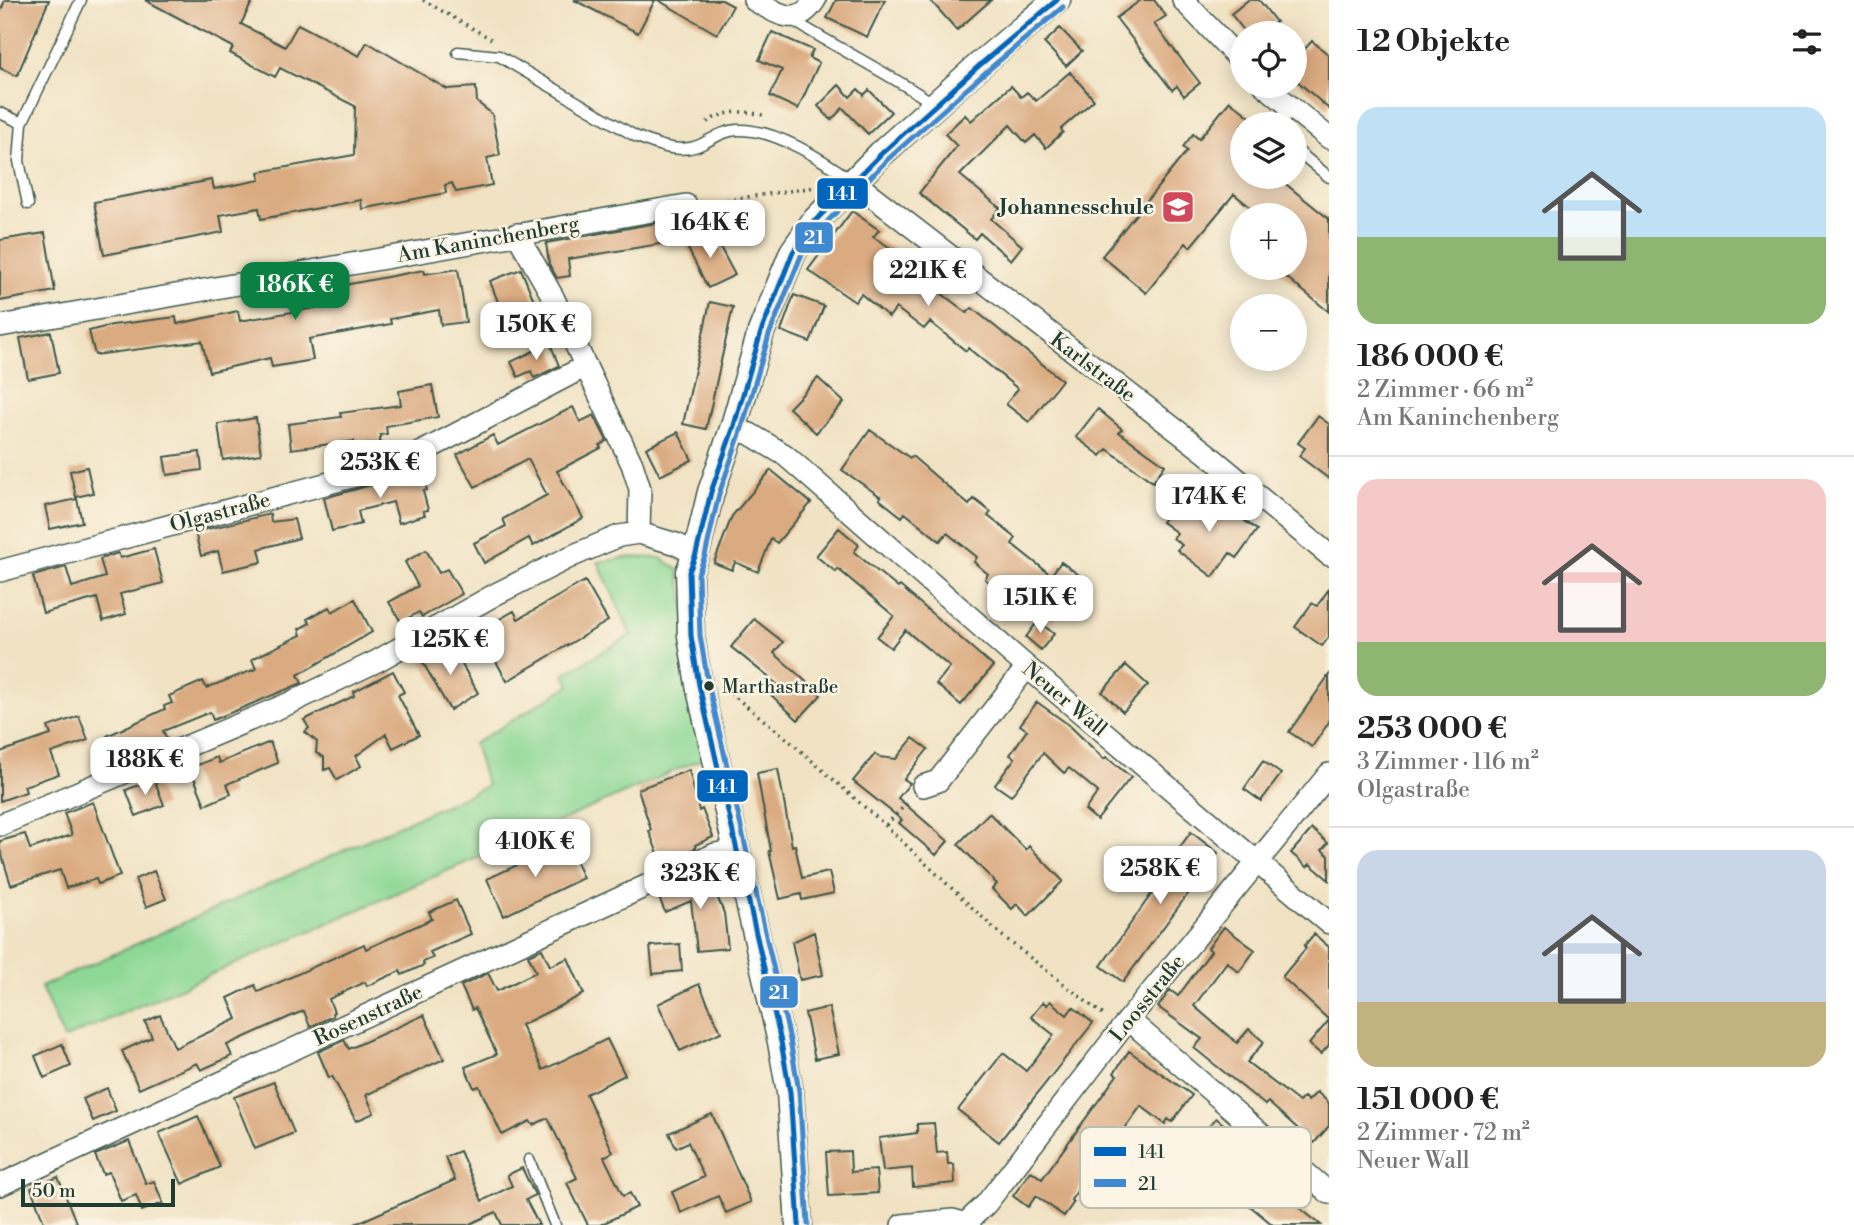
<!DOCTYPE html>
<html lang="de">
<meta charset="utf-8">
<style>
:root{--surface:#fff;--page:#f2f2f2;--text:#222;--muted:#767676;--line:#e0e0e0;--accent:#0b8043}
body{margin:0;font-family:"Libre Bodoni",serif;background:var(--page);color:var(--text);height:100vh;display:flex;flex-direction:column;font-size:26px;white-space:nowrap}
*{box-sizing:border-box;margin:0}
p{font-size:23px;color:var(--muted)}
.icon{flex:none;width:38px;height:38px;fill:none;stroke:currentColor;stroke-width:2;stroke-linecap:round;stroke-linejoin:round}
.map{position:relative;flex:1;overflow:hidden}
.drawer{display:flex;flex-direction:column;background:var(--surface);width:525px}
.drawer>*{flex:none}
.controls{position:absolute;left:1230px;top:21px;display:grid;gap:14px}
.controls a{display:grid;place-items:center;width:77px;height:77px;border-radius:50%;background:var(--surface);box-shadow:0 4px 18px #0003;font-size:35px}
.scale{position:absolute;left:21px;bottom:18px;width:154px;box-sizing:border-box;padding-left:7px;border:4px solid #1f3d34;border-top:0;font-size:19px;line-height:24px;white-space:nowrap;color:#1f3d34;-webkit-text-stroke:5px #fcf5e5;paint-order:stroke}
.price{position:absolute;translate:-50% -60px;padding:0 16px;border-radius:14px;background:#fff;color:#222;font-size:23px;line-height:46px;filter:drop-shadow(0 2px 4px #0008)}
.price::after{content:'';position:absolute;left:50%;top:42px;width:21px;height:16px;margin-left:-10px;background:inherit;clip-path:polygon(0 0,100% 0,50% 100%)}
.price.selected{background:var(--accent);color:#fff}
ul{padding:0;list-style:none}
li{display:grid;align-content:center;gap:14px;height:371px;padding:0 28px}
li+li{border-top:2px solid var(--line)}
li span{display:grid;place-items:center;height:217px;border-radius:21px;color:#555}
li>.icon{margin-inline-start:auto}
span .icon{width:126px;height:126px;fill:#fffc;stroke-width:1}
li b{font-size:30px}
h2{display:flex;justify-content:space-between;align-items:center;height:84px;padding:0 28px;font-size:30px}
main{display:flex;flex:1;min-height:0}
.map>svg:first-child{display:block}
.green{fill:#8dd895;stroke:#568a64;stroke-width:2}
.building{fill:#daaa80}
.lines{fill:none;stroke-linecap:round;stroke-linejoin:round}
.service-casing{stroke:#3e5649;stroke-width:13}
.minor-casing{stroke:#3e5649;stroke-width:24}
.tertiary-casing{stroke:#3e5649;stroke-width:29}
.path{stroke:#3e5649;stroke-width:3.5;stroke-dasharray:2 5;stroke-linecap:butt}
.service{stroke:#fff;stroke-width:10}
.minor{stroke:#fff;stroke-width:21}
.tertiary{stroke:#fff;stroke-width:26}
.bus-1-casing{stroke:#fcf5e5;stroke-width:10}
.bus-2-casing{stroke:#fcf5e5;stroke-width:10}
.bus-1{stroke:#0065bd;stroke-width:5}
.bus-2{stroke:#3f89d0;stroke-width:5}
.bus-dot{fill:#1f3d34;stroke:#fcf5e5;stroke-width:2.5}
.labels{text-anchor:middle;stroke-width:5;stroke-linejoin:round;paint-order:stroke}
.bus-label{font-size:19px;fill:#1f3d34;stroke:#fcf5e5;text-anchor:start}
.poi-label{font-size:21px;font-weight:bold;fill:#1f3d34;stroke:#fcf5e5;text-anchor:end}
.street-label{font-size:21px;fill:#1f3d34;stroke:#fcf5e5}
.key{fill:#fcf5e5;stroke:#babeb0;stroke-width:2}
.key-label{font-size:19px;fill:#1f3d34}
.line-badge{stroke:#fcf5e5;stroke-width:2.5}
.badge-label{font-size:19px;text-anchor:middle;font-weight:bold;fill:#fff}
</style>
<main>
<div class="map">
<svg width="1329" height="1225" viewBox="0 0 1329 1225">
<rect width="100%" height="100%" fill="#fcf5e5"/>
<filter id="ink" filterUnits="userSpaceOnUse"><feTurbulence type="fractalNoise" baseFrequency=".0143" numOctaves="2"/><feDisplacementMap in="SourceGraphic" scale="14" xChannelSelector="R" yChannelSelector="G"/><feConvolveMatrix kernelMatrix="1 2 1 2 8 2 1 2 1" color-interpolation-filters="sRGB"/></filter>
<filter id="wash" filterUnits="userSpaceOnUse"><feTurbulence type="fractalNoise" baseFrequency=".00686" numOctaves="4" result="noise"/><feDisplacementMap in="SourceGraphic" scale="28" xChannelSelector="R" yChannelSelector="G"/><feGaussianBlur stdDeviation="1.57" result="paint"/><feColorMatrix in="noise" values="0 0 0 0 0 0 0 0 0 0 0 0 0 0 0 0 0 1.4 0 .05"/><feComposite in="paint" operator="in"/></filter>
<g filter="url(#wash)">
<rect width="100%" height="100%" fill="#f0e2c3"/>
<path class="green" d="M631 557 661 558 678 569 713 754 64 1039 41 987 487 786 474 744 570 685 564 674 631 635 598 562Z"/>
<g id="blocks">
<path class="building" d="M5 0H49L17 76 0 68V13Z
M145 0H253L241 24 285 47 298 24 359 56 367 42 447 89 476 87 477 102 492 114 500 155 487 158 492 185 456 192 452 183 445 185 446 193 362 209 361 200 261 219 259 208 220 215 223 232 104 255 94 202 212 180 214 189 260 180 259 172 354 155 355 106 280 68 275 77 230 53 233 47Z
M574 0H655L638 33Z
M658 0H722L733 6 717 34Z
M836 0H885L867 37 827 18Z
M930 0H991L957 30Z
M1141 0H1154L1166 16 1154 24 1200 83 1184 96 1177 86 1172 90 1116 18Z
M1248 0H1259L1276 22 1262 33H1246L1231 14Z
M1060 28 1082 51 1066 66 1044 43Z
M772 32 813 50 809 58 819 63 798 109 770 96 782 70 759 60Z
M1312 41 1329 55V109L1295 79V43L1304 50Z
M1070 72 1094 100 1061 129 1063 132 1046 148 1035 135 1026 143 1010 125 960 175 1000 208 991 219 1022 246 1011 260 980 233 975 239 919 193 957 146 945 134 965 115 971 121 1011 86 1021 97 1027 92 1036 101Z
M839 85 850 97 858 89 864 95 869 90 891 112 868 134 843 108 831 120 818 106Z
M1230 101 1254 120 1250 124H1242V134L1235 143 1242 149V177H1277L1329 219V312L1275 268H1295V215H1260L1234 194 1190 247 1186 243 1146 293 1102 256 1187 151 1183 147 1193 134 1199 139Z
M852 211 879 230 873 237 901 254 927 276 924 280 967 313 972 308 1062 380 1029 422 1006 404 1018 389 968 348 966 351 930 322 924 329 896 308 889 317 861 294 855 302 808 270Z
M668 221 672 242 568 259 570 276 557 278 549 264 546 243Z
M712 232 735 275 708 288 686 245Z
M45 233 55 291 0 301V240Z
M458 269 466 322 441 325 439 310 390 319 391 324 309 339 313 360 272 367 270 358 209 372 202 341 95 355 89 331 112 325 176 317 177 324 238 311 240 321 321 307 318 290 424 270 425 274Z
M521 269 535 303 503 315 490 281Z
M794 295 824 306 810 342 781 331Z
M710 302 733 307 706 429 683 424Z
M51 332 59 373 28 379 20 338Z
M550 343 559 366 534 378 531 371 518 377 511 362Z
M818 378 844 402 816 433 789 408Z
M432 385 438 417 386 426 387 434 380 435V443L355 446 354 441 291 449 288 424 341 417 340 413 401 405 399 391Z
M573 407 580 422 594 415 607 441 600 445 601 448 557 471 583 518 533 546 529 538 484 563 474 543 506 526 503 519 547 495 528 459 475 487 457 455 493 435 498 445Z
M1098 409 1122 429 1119 432 1165 465 1153 482 1107 449 1101 456 1076 437Z
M1318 416 1329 424V479L1299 456 1305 448 1298 443Z
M256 418 261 454 223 460 218 424Z
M870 430 910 458 912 456 969 505 974 499 991 512 988 516 1016 538 1012 544 1051 575 1061 562 1086 580 1071 601 1068 599 1053 619 1007 585 1001 592 985 579 988 574 974 562 977 557 947 533 940 541 905 513 902 517 879 499 881 497 842 470Z
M678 432 692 460 660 476 646 448Z
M200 452 202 470 167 475 164 457Z
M87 467 93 493 76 497 70 471Z
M420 467 427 490 423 491 428 510 423 511 425 515 399 523 393 502 358 511 361 524 332 531 324 498 371 485Z
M771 470 811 503 777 543 771 539 758 572 735 562 732 570 714 563 732 516Z
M1214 498 1257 530 1237 558 1230 553 1213 577 1177 550 1182 545 1173 538 1177 533 1162 522 1176 503H1183L1191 509 1193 506 1203 513Z
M77 499 82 522 50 529 45 506Z
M270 514 271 522 294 519 299 538 259 549 262 562 223 571 218 551 201 556 195 532Z
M839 528 859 545 854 552 898 588 900 586 993 666 961 705 936 684 950 667 905 630 891 648 877 637 894 616 838 569 836 572 816 556Z
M154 549 163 583 120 594 126 614 103 621 97 598 43 613 33 576 66 567 72 587 105 577 100 559 118 553 120 558Z
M426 550 439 573 447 569 462 594 422 617 419 612 401 622 389 602 418 586 405 562Z
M585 581 608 621 507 681 479 631 514 611 518 619Z
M1329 589V637L1322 646 1295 627 1312 603 1317 606Z
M355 599 372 632 298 675 302 683 213 720 210 712 163 731 167 739 118 761 107 736 165 709 164 706 172 703 169 696 203 681 206 688 256 669 252 659 301 635 299 629 310 623 307 619 329 607 332 612Z
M754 619 783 642 774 653 821 695 798 720 770 694 778 685 731 647Z
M1038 621 1054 634 1041 650 1026 637Z
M451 645 478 693 450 710 422 661Z
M1126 665 1148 685 1123 712 1102 692Z
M393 671 404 692 398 695 419 735 393 748 386 734 356 756 361 766 337 780 330 768 324 770V757L316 753 317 742 305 732 309 728 304 720 354 696 353 692Z
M1329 675V722L1312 747 1289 732Z
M1037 702 1069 725 1104 759 1106 757 1131 777 1097 820 1085 810 1098 792 1069 768 1064 773 1043 753 1011 796 995 785 1015 758 1010 755 1027 730 1020 725Z
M79 716 88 740 51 753 59 774 24 786 26 792 0 801V752L51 735 48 727Z
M913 738 928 749 904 779 910 783 898 798 948 841 936 855 899 823 902 820 853 781 875 754 879 757 896 759Z
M270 742 278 763 227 784 231 794 205 805 190 768 217 757 219 763Z
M1263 761 1281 774 1261 801 1244 789Z
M778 769 792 846 795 845 802 878 829 872 834 893 802 900 801 894 780 899 769 851H771L757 773Z
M689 770 699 811 702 809 713 837 695 845 696 848 662 864 649 831 651 830 638 789Z
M154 779 164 805 136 816 126 790Z
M93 802 120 876 98 884 96 879 66 888 60 870 11 885 0 849V841L25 834 30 849 72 835 64 813Z
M989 813 1026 850 1029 846 1063 881 1028 916 1017 904 1012 909 992 889 997 884 958 844Z
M1312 829 1328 843 1322 850 1329 856V880L1310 864 1307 867 1291 853Z
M1191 832 1218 853 1123 982 1101 966 1152 893 1154 894 1175 866 1169 862Z
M567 842 583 878 504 916 487 879Z
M154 871 166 899 146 907 135 879Z
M707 872 724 913 728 948 697 951 691 901 665 912 658 895Z
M456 900 471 934 430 952 433 958 423 962 424 965 402 975 400 971 367 986 365 982 329 999 334 1012 332 1013 333 1016 310 1027 304 1011 296 1014 227 1045 232 1056 201 1070 197 1063 139 1089 122 1051 152 1037 145 1022 160 1015 175 1048 237 1019 228 998 255 985 258 992 364 944 366 949 432 919 429 912Z
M1224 927 1255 950 1239 972 1227 962 1194 1006 1237 1043 1249 1029 1264 1042 1247 1062 1299 1102 1304 1097 1308 1101 1317 1092 1329 1103V1126L1314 1143 1268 1102 1265 1105 1194 1048 1202 1039 1158 1007 1170 990 1178 996 1211 951 1208 948Z
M814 932 823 975 800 980 792 942Z
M1314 934 1329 947V1020L1282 977 1306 948 1304 946Z
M680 944 682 971 653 974 650 946Z
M542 949 550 966 568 958 584 994 521 1025 543 1070 607 1039 625 1075 586 1094 613 1152 604 1157 623 1196 630 1193 637 1207 600 1225H588L567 1183 577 1178 548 1118 533 1125 530 1121 502 1135 479 1086 474 1088 465 1067 497 1054 475 1008 472 1010 461 986 488 973 497 991 536 972 528 955Z
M699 984 721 1032 680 1051 658 1004Z
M1050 1001 1067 1015 1073 1007 1093 1023 999 1142 958 1110 1003 1053 1026 1071 1054 1035 1031 1017 1043 1002 1047 1005Z
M829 1007 839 1054 815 1059 805 1013Z
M424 1015 444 1059 366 1095 374 1113 356 1121 332 1076 329 1078 318 1052 344 1040 349 1049Z
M1329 1020V1045L1321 1054 1309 1044Z
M62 1044 71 1066 44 1078 35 1056Z
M1129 1051 1192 1095 1172 1122 1168 1119 1165 1124 1141 1106 1123 1131 1121 1129 1071 1200 1074 1202 1064 1216 1036 1196 1028 1207 1013 1196 1031 1171 1042 1179 1117 1075 1114 1073Z
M274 1082 294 1133 255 1149 234 1097Z
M107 1088 116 1111 93 1121 83 1099Z
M712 1114 751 1202 726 1213 718 1196 681 1213 672 1192 704 1177 688 1142 676 1148 669 1133Z
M198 1116 220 1167 182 1184 159 1133Z
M1216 1118 1250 1146 1246 1151 1304 1199 1297 1206 1321 1225H1273L1244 1201 1249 1196 1191 1149Z
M934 1123 937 1153 947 1152 948 1164H954L955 1183 913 1187 912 1168 883 1171 879 1138 917 1133V1124Z
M129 1141 146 1184 154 1181 163 1203 142 1211 136 1195 121 1201 109 1172 103 1174 95 1155Z
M460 1151 482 1201 512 1186 507 1175 522 1168 535 1195 526 1200 539 1225H502L496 1212 468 1225H353L455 1180 445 1157Z
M850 1151 851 1172 876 1170 878 1193 829 1196 826 1152Z
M58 1177 77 1225H45L31 1188Z"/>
</g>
</g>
<g filter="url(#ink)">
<use href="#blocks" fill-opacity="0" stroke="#3e5649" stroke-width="2"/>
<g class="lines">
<defs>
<path id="service" d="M789 18C837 48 888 73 934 104
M458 52 499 56 635 136C656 145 680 155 702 144 714 138 723 131 737 130 774 128 825 161 854 182
M0 113 22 123
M1284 124V102
M1295 149 1329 177
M28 204 19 161 22 123 81 0
M529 1160 555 1225"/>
<path id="minor" d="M754 0C777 13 797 29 815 0
M1183 0 1242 62
M1265 86 1329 138
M854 182 1206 453 1329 555
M517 234 553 297 632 464 640 489 639 533
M0 326 686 205
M733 429 750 434 785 455 1027 667 1329 923
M0 571 366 473 422 452 586 366
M923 786 938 781 1027 667
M0 825 290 703 377 661 496 594 572 556 619 536 639 533 676 544 696 554
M1129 1020 1329 1193
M0 1185 715 854 738 850
M966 1223 986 1204 1121 1029 1329 774
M902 1225 953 1220 970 1225"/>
<path id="tertiary" d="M799 1225 790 1092 781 1042 699 685 691 636 689 572 696 554 711 492 733 429 761 332 793 252 814 222 881 154 981 64 1057 0"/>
</defs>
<use href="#service" class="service-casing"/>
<use href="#minor" class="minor-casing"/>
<use href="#tertiary" class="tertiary-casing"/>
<path class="path" d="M423 0 491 39
M707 122C726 110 745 110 766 116
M706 203 816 187
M725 689 785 737 886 826 1000 934 1106 1017
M886 825 910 800"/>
<use href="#service" class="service"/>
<use href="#minor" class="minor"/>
<use href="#tertiary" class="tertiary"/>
<defs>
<path id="bus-1" d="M799 1225 790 1092 781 1042 699 685 691 636 689 572 696 554 711 492 733 429 761 332 793 252 814 222 881 154 981 64 1057 0"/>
<path id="bus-2" d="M808 1224 799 1091 790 1040 708 683 700 635 698 574 705 556 719 494 741 431 769 335 801 256 821 228 887 160 987 71 1063 7"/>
</defs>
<use href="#bus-1" class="bus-1-casing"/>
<use href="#bus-2" class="bus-2-casing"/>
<use href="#bus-1" class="bus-1"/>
<use href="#bus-2" class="bus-2"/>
</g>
</g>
<defs>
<symbol id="school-square" viewBox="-11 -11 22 22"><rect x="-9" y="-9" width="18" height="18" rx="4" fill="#d1495b" stroke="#fcf5e5"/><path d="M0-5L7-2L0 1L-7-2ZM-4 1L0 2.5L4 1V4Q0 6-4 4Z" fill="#fff"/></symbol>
</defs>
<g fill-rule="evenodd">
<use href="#school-square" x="1159" y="188" width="38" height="38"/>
</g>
<circle class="bus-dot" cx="709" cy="686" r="6"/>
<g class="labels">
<g class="bus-label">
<text x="722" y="693">Marthastraße</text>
</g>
<g class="poi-label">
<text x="1154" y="214">Johannesschule</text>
</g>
<g class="street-label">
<text transform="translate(488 239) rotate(-10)" y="7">Am Kaninchenberg</text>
<text transform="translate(1093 367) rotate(37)" y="7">Karlstraße</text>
<text transform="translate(220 512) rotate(-15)" y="7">Olgastraße</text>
<text transform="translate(1065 699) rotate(40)" y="7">Neuer Wall</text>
<text transform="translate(1147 998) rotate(-51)" y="7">Loosstraße</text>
<text transform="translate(368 1015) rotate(-25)" y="7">Rosenstraße</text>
</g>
</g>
<rect x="1080" y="1127" width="231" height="81" rx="10" class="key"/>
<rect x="1094" y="1147" width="32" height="9" fill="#0065bd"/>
<rect x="1094" y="1179" width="32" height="8" fill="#3f89d0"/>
<g class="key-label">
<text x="1138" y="1158">141</text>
<text x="1138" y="1190">21</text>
</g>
<g class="line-badge">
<rect x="816" y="177" width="53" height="33" rx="7" fill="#0065bd"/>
<rect x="794" y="221" width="40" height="33" rx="7" fill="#3f89d0"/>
<rect x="696" y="769" width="53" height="34" rx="7" fill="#0065bd"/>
<rect x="759" y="975" width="40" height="34" rx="7" fill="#3f89d0"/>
</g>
<g class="badge-label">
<text x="842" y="200">141</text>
<text x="814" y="244">21</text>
<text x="722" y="793">141</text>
<text x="779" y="999">21</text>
</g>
</svg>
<div class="controls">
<a><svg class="icon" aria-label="locate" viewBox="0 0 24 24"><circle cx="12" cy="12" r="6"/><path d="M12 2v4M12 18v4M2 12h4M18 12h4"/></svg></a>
<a><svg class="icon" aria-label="layers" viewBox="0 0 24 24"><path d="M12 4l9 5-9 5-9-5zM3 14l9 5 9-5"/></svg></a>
<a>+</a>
<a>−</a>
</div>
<div class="scale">50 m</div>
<b class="price" style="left:710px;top:260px">164K €</b>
<b class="price" style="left:928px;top:308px">221K €</b>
<b class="price selected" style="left:295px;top:322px">186K €</b>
<b class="price" style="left:536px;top:362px">150K €</b>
<b class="price" style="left:380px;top:500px">253K €</b>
<b class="price" style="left:1209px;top:534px">174K €</b>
<b class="price" style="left:1040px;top:635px">151K €</b>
<b class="price" style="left:450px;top:677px">125K €</b>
<b class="price" style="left:145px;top:797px">188K €</b>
<b class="price" style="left:535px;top:879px">410K €</b>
<b class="price" style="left:1160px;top:906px">258K €</b>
<b class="price" style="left:700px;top:911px">323K €</b>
</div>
<section class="drawer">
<h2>12 Objekte<svg class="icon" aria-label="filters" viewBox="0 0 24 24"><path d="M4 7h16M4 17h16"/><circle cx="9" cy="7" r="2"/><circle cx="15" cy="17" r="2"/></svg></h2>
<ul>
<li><span style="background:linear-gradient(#bfe0f5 60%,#8fb573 0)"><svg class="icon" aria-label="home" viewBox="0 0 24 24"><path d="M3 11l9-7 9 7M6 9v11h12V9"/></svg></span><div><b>186 000 €</b><p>2 Zimmer · 66 m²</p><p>Am Kaninchenberg</p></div></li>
<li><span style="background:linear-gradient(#f6c9c9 75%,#8fb573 0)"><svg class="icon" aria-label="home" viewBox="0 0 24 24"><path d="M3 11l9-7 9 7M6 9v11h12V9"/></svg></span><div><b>253 000 €</b><p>3 Zimmer · 116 m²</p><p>Olgastraße</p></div></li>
<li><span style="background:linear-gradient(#c9d6e8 70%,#c2b280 0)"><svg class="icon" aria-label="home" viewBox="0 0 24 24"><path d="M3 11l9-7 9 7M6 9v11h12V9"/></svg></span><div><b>151 000 €</b><p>2 Zimmer · 72 m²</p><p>Neuer Wall</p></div></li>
</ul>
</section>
</main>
